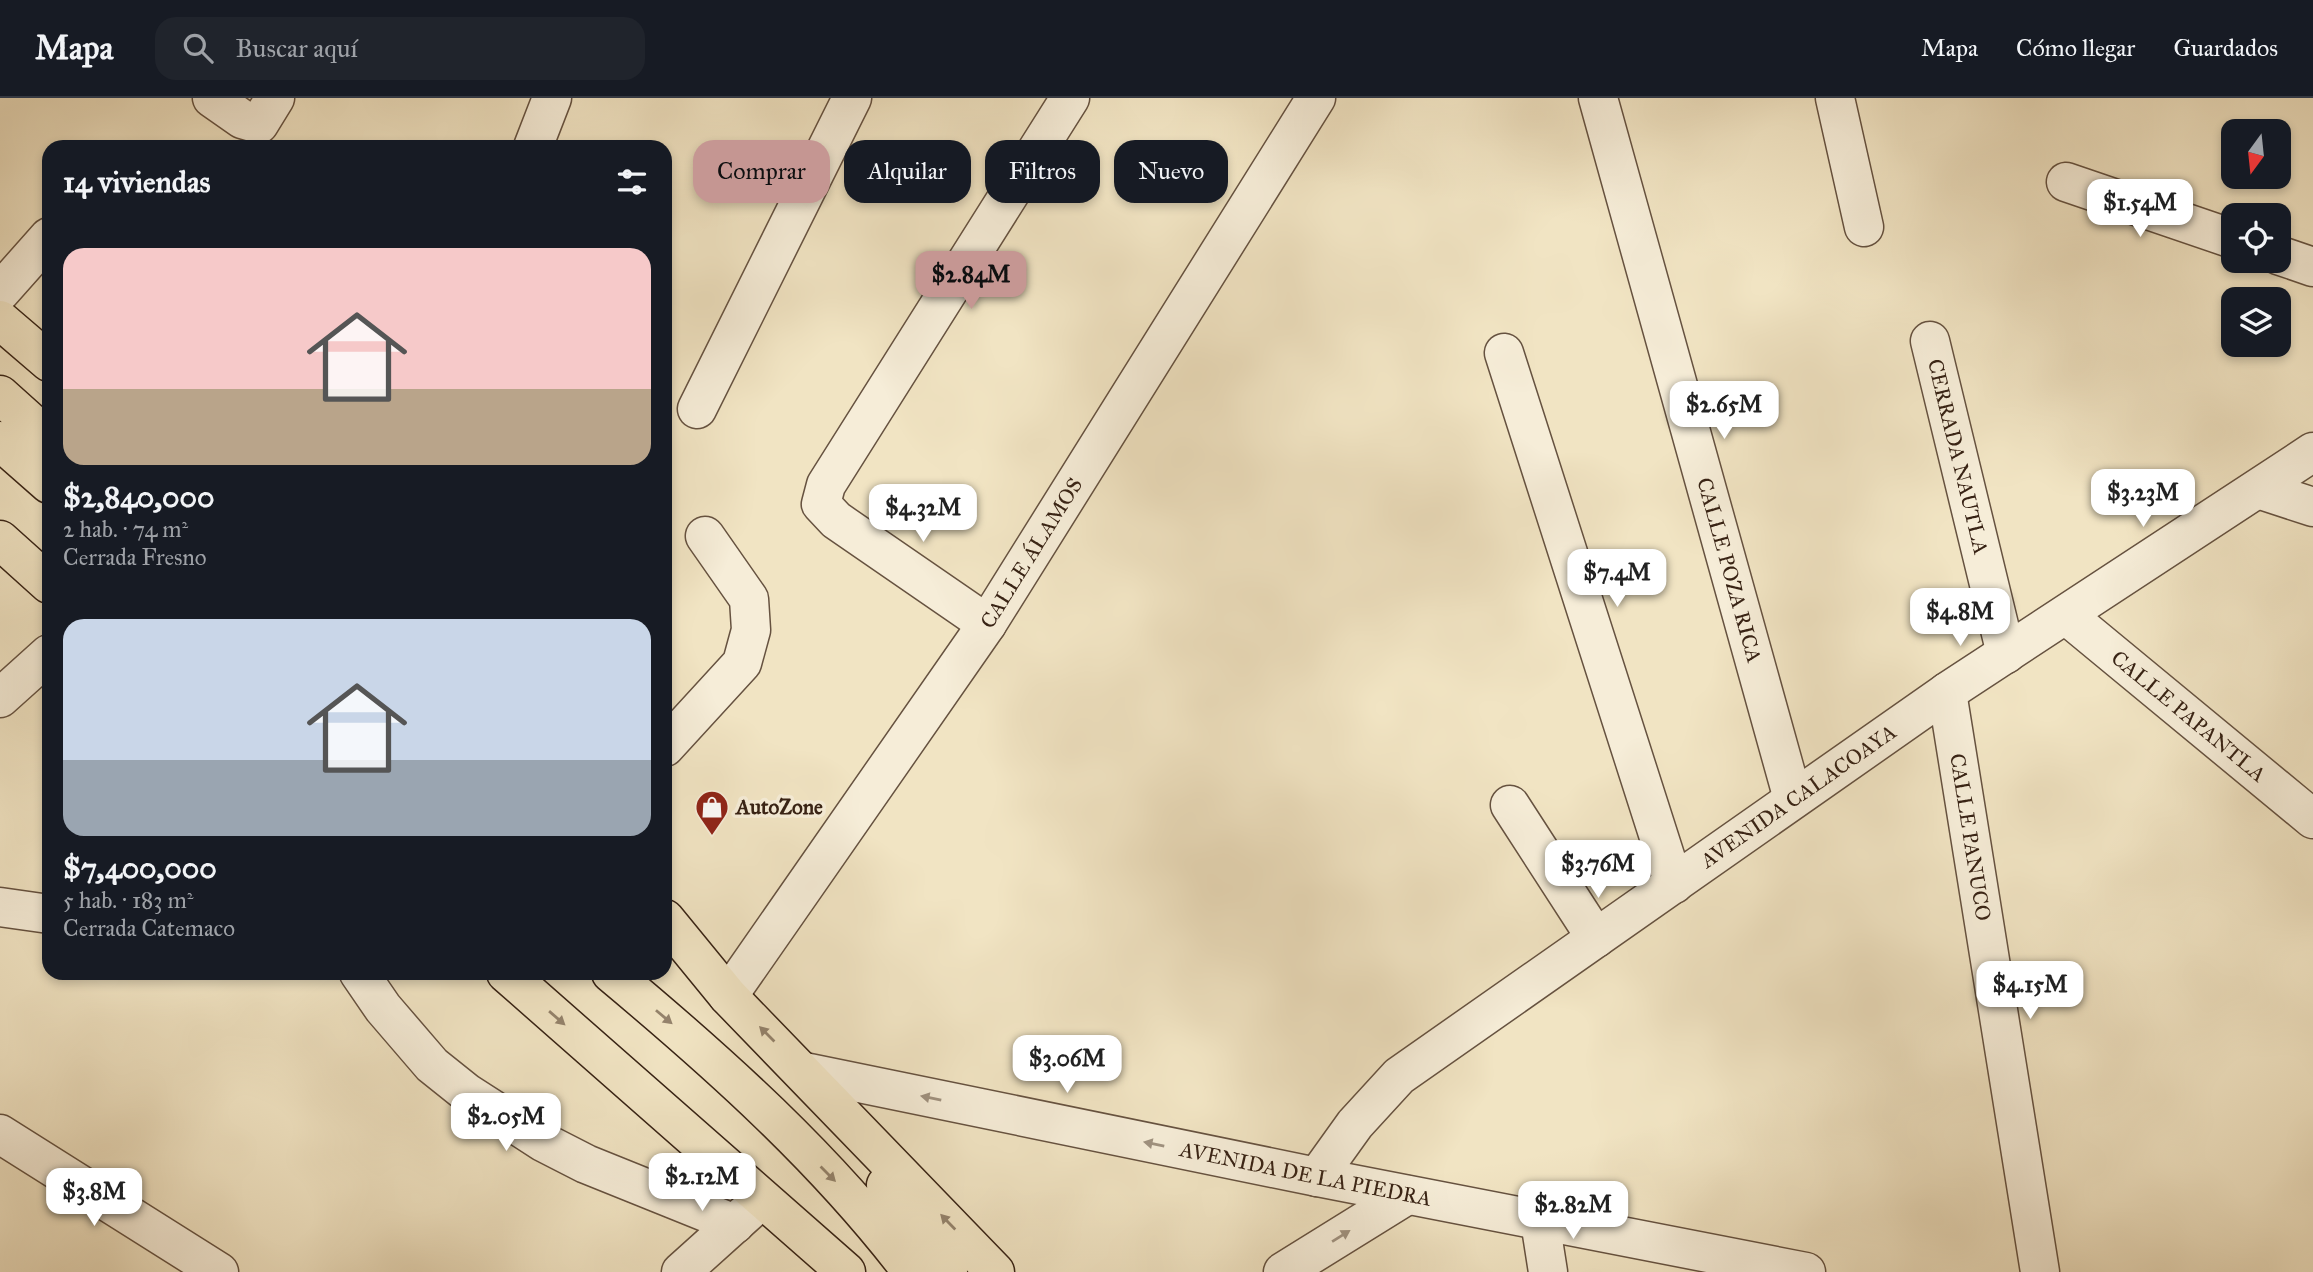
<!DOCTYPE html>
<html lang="es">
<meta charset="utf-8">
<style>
:root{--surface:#171b24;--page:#20242c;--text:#f1f3f6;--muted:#9ea1a6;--line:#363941;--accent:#c59692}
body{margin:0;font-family:"IM FELL Great Primer",serif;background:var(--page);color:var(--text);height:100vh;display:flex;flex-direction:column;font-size:26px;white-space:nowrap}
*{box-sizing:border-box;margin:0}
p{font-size:23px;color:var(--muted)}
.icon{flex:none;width:38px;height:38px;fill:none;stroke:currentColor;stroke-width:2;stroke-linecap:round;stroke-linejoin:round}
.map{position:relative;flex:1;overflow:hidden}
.panel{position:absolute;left:42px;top:42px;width:630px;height:840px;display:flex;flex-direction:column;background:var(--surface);border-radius:21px;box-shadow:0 4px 10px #0003}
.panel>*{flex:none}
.top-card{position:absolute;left:693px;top:42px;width:665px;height:63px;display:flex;gap:14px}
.needle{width:46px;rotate:195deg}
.fabs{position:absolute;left:2221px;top:21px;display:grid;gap:14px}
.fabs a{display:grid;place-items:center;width:70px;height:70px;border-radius:14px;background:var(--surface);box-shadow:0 4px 10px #0003;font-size:35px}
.price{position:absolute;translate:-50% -60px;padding:0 16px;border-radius:14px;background:#fff;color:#222;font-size:23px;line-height:46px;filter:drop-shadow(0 2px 4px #0008)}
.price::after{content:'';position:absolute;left:50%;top:42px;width:21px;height:16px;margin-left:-10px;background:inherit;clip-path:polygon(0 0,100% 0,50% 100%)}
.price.current{background:var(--accent);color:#111}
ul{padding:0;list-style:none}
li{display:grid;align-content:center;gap:14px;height:371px;padding:0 21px}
li span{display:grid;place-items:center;height:217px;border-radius:21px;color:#555}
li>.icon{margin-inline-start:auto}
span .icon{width:126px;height:126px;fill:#fffc;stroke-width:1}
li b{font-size:30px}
h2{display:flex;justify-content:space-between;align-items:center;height:84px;padding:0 21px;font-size:30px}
.chip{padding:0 24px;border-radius:21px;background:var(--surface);box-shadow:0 4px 10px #0003;font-size:24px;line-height:63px}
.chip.current{background:var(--accent);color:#111}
header{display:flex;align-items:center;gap:42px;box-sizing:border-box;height:98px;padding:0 35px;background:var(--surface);border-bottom:2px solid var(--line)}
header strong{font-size:33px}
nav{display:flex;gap:38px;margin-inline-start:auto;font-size:24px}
.search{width:490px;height:63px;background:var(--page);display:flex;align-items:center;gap:18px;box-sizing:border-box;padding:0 24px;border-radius:21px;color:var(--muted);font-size:26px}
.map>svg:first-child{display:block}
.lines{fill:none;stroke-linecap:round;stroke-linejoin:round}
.minor-casing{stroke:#665240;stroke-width:41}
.major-casing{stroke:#372214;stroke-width:41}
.minor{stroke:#f6edd8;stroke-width:38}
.major{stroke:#f1e4c3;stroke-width:38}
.oneway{fill:#94836c}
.oneway2{fill:#a09280}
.labels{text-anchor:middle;stroke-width:7;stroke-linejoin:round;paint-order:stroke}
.street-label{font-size:21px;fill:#372214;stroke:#f6edd8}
.poi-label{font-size:21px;font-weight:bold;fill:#372214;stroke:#f6edd8;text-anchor:start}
</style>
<header>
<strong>Mapa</strong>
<div class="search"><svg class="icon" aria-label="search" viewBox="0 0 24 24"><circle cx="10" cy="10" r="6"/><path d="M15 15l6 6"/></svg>Buscar aquí</div>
<nav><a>Mapa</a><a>Cómo llegar</a><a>Guardados</a></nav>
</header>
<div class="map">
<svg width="2313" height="1174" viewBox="0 0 2313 1174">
<rect width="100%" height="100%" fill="#f1e4c3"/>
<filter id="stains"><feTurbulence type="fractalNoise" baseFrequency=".00286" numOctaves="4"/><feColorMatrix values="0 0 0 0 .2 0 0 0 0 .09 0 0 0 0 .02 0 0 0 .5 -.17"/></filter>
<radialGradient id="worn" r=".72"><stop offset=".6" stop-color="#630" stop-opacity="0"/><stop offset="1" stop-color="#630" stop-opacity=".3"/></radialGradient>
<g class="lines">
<defs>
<g id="minor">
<path d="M212 0 242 21 259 26 275 0"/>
<path id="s1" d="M1598 0 1793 701"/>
<path d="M1835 0 1864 129"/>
<path d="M533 49 552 0"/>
<path d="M2066 84 2233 141"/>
<path d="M2278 157 2313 169"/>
<path d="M0 194 49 139"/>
<path id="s2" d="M1930 243 2006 556"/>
<path d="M1504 255 1674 786"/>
<path d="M697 311 852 0"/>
<path d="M2258 391 2313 409"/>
<path id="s3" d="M2066 517 2313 721"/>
<path d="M987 526 836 422 821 406 826 387 1070 0"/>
<path id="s4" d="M1947 594 2040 1174"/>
<path d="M0 600 49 556"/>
<path d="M665 649 742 565 751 532 749 501 705 438"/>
<path d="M1510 707 1596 840"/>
<path d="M0 809 49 816"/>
<path d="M359 875 383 910 432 967 467 995 543 1044 586 1066 735 1126"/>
<path id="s5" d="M728 898 987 526 1316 0"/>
<path id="s6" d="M805 974 1317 1079 1806 1174"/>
<path d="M0 1036 219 1174"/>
<path id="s7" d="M1317 1079 1355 1026 1399 978 1947 594 2313 354"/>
<path d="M1540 1123 1548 1174"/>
<path d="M681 1174 751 1111"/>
<path d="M1283 1174 1407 1097"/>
</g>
<path id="major" d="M0 222 49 264
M0 297 49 341
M0 343 49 386
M0 442 49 486
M665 821 728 898 995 1174
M506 875 846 1174
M611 875C720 966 826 1061 912 1174
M886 1087 948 1174"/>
</defs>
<use href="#minor" class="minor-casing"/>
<use href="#major" class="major-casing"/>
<use href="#minor" class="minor"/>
<use href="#major" class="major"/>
</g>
<defs><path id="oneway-solid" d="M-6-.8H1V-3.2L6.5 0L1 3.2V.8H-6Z" transform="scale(1.75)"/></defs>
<g class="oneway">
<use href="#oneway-solid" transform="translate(664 919) rotate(40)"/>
<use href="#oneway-solid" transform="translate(557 920) rotate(41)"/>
<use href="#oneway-solid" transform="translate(767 936) rotate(-135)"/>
<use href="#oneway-solid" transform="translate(828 1076) rotate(45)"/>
<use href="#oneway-solid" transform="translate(948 1124) rotate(-134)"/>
</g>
<g class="oneway2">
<use href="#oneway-solid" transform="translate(931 1000) rotate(-168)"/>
<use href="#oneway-solid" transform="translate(1154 1046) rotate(-168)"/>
<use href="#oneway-solid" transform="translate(1341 1138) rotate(-32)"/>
</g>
<defs>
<symbol id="shop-pin" viewBox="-11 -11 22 30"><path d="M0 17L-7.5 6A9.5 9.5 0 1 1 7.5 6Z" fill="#8f2418" stroke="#f6edd8"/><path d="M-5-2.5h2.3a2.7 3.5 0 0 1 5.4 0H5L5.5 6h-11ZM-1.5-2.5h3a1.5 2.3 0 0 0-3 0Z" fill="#fff"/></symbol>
</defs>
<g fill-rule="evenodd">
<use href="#shop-pin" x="693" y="690" width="38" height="52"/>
</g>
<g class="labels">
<g class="street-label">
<text dy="7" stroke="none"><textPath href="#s2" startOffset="119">CERRADA NAUTLA</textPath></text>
<text dy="7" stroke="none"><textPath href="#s5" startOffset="537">CALLE ÁLAMOS</textPath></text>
<text dy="7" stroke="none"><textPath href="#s1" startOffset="490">CALLE POZA RICA</textPath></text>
<text dy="7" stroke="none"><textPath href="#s3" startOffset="159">CALLE PAPANTLA</textPath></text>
<text dy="7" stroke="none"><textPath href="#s7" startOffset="618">AVENIDA CALACOAYA</textPath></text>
<text dy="7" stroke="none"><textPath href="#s4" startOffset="147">CALLE PANUCO</textPath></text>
<text dy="7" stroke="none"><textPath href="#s6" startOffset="511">AVENIDA DE LA PIEDRA</textPath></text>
</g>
<g class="poi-label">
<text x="736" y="716">AutoZone</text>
</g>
</g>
<rect width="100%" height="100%" filter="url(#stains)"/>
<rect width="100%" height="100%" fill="url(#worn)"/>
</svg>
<div class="fabs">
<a><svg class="needle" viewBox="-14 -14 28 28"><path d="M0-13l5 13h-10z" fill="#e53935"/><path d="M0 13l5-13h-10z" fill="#9ea1a6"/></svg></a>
<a><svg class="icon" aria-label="locate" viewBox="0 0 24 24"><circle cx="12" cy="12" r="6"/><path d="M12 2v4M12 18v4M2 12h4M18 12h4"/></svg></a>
<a><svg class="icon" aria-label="layers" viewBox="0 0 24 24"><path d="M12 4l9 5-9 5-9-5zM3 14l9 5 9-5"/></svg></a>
</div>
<b class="price" style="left:2140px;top:141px">$1.54M</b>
<b class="price current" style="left:971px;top:213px">$2.84M</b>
<b class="price" style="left:1724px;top:343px">$2.65M</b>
<b class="price" style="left:2143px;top:431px">$3.23M</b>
<b class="price" style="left:923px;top:446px">$4.32M</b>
<b class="price" style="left:1617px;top:511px">$7.4M</b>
<b class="price" style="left:1960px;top:550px">$4.8M</b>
<b class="price" style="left:1598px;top:802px">$3.76M</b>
<b class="price" style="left:2030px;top:923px">$4.15M</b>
<b class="price" style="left:1067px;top:997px">$3.06M</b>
<b class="price" style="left:506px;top:1055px">$2.05M</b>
<b class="price" style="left:702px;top:1115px">$2.12M</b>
<b class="price" style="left:94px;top:1130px">$3.8M</b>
<b class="price" style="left:1573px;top:1143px">$2.82M</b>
<div class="top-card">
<a class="chip current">Comprar</a>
<a class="chip">Alquilar</a>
<a class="chip">Filtros</a>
<a class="chip">Nuevo</a>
</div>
<section class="panel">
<h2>14 viviendas<svg class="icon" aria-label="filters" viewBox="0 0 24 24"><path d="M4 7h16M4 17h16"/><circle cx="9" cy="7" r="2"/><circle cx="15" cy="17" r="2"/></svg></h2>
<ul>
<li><span style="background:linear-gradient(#f6c9c9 65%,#b9a48a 0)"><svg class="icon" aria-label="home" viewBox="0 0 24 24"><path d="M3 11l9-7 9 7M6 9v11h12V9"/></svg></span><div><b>$2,840,000</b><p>2 hab. · 74 m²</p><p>Cerrada Fresno</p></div></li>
<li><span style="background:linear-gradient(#c9d6e8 65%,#9aa5b1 0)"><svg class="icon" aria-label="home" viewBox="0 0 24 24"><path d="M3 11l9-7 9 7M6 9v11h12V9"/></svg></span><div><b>$7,400,000</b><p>5 hab. · 183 m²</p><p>Cerrada Catemaco</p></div></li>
</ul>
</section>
</div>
